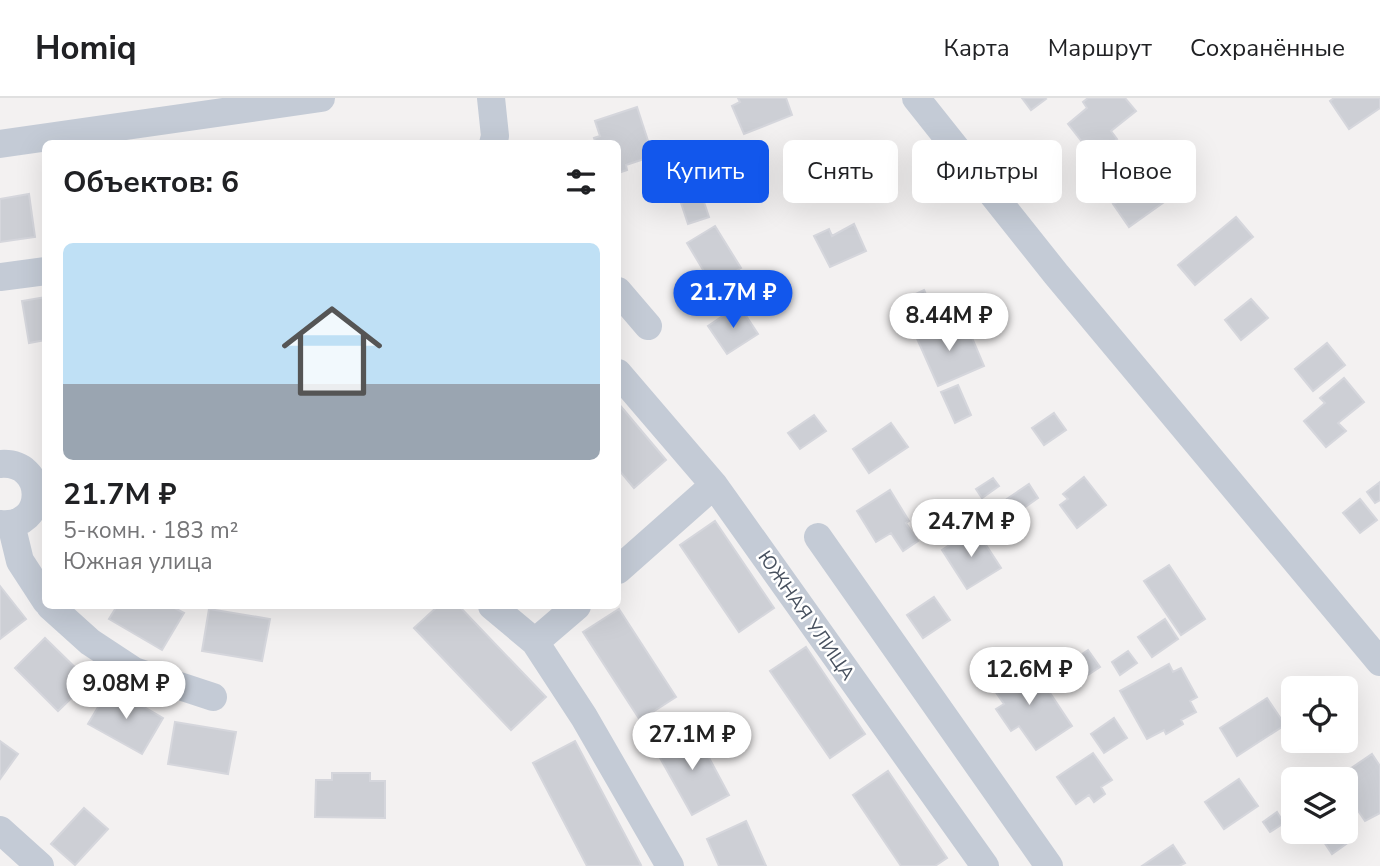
<!DOCTYPE html>
<html lang="ru">
<meta charset="utf-8">
<style>
:root{--surface:#fff;--page:#f6f6f6;--text:#202124;--muted:#757577;--line:#e0e0e0;--accent:#1257ec}
body{margin:0;font-family:"Nunito Sans",sans-serif;background:var(--page);color:var(--text);height:100vh;display:flex;flex-direction:column;font-size:26px;white-space:nowrap}
*{box-sizing:border-box;margin:0}
p{font-size:23px;color:var(--muted)}
.icon{flex:none;width:38px;height:38px;fill:none;stroke:currentColor;stroke-width:2;stroke-linecap:round;stroke-linejoin:round}
.map{position:relative;flex:1;overflow:hidden}
.panel{position:absolute;left:42px;top:42px;width:579px;height:469px;display:flex;flex-direction:column;background:var(--surface);border-radius:10px;box-shadow:0 7px 28px #0002}
.panel>*{flex:none}
.guide{position:absolute;left:642px;top:42px;width:632px;height:63px;display:flex;gap:14px}
.controls{position:absolute;left:1281px;top:578px;display:grid;gap:14px}
.controls a{display:grid;place-items:center;width:77px;height:77px;border-radius:10px;background:var(--surface);box-shadow:0 7px 28px #0002;font-size:35px}
.price{position:absolute;translate:-50% -60px;padding:0 16px;border-radius:24px;background:#fff;color:#222;font-size:23px;line-height:46px;filter:drop-shadow(0 2px 4px #0008)}
.price::after{content:'';position:absolute;left:50%;top:42px;width:21px;height:16px;margin-left:-10px;background:inherit;clip-path:polygon(0 0,100% 0,50% 100%)}
.price.on{background:var(--accent);color:#fff}
ul{padding:0;list-style:none}
li{display:grid;align-content:center;gap:14px;height:371px;padding:0 21px}
li span{display:grid;place-items:center;height:217px;border-radius:10px;color:#555}
li>.icon{margin-inline-start:auto}
span .icon{width:126px;height:126px;fill:#fffc;stroke-width:1}
li b{font-size:30px}
h2{display:flex;justify-content:space-between;align-items:center;height:84px;padding:0 21px;font-size:30px}
.tag{padding:0 24px;border-radius:10px;background:var(--surface);box-shadow:0 7px 28px #0002;font-size:24px;line-height:63px}
.tag.on{background:var(--accent);color:#fff}
header{display:flex;align-items:center;gap:42px;box-sizing:border-box;height:98px;padding:0 35px;background:var(--surface);border-bottom:2px solid var(--line)}
header strong{font-size:33px}
nav{display:flex;gap:38px;margin-inline-start:auto;font-size:24px}
.map>svg:first-child{display:block}
.building{fill:#cdcfd5;stroke:#d5d6dc;stroke-width:2}
.lines{fill:none;stroke-linecap:round;stroke-linejoin:round}
.minor{stroke:#c4cbd6;stroke-width:28}
.labels{text-anchor:middle;stroke-width:5;stroke-linejoin:round;paint-order:stroke}
.street-label{font-size:19px;fill:#48515f;stroke:#fff}
</style>
<header>
<strong>Homiq</strong>
<nav><a>Карта</a><a>Маршрут</a><a>Сохранённые</a></nav>
</header>
<div class="map">
<svg width="1380" height="768" viewBox="0 0 1380 768">
<rect width="100%" height="100%" fill="#f3f1f1"/>
<path class="building" d="M738 0H786L792 17 744 36 732 8 740 4Z
M1022 0H1045L1046 1 1031 12Z
M1088 0H1125L1136 13 1111 33 1117 41 1094 59 1068 26 1087 10 1083 4Z
M1334 0H1380V10L1349 31 1330 3Z
M637 9 653 58 626 67 627 72 618 75V46H596L594 40 600 38 595 23Z
M1163 68 1181 92 1129 129 1113 106 1117 104 1110 93 1143 69 1150 78Z
M29 96 35 139 0 144V101Z
M702 98 709 119 688 126 681 105Z
M1236 119 1253 139 1195 187 1178 167Z
M854 126 866 153 830 169 814 138 829 131 832 138Z
M715 128 741 170 712 187 687 145Z
M924 192 934 214 914 222 905 201Z
M46 199V242L29 245 22 203Z
M1251 201 1268 220 1241 242 1225 222Z
M739 207 758 236 727 256 708 228Z
M942 224 948 237 967 228 984 268 938 288 915 236Z
M1327 245 1345 267 1313 293 1295 271Z
M1344 280 1364 304 1338 325 1346 333 1326 349 1304 323 1325 305 1320 300Z
M958 287 971 317 955 325 941 294Z
M618 305 666 362 634 390 618 371Z
M1054 315 1066 332 1044 347 1032 330Z
M814 317 826 333 800 351 788 335Z
M891 325 908 349 869 375 853 351Z
M1084 379 1106 407 1077 430 1060 407 1068 401 1063 396Z
M993 380 999 388 982 400 976 391Z
M1380 384V402L1375 405 1367 394Z
M1029 386 1038 400 1011 419 1001 405Z
M890 392 909 423 906 425 918 443 903 453 891 435 876 444 857 413Z
M1360 401 1377 422 1360 435 1343 415Z
M715 423 774 510 739 534 680 447Z
M975 430 1001 470 967 491 942 452Z
M1169 467 1205 521 1181 537 1144 483Z
M0 488 26 521 0 541Z
M934 499 950 522 923 540 907 517Z
M117 508H171L184 515 162 552 109 521Z
M438 508H459L546 599 511 632 414 530Z
M209 511 270 521 262 563 202 553Z
M619 511 676 599 640 622 583 534Z
M1165 521 1178 541 1152 559 1138 539Z
M45 540 89 583 58 613 15 570Z
M806 549 865 636 830 660 770 573Z
M1088 552 1100 569 1082 581 1070 564Z
M1128 553 1137 565 1120 577 1112 564Z
M1013 566 1024 583 1036 574 1072 628 1036 652 1019 628 1011 633 996 611 1004 606 988 583Z
M1169 566 1173 574 1181 570 1197 599 1190 603 1196 614 1181 622 1183 626 1166 636 1164 632 1147 641 1120 593Z
M110 589 163 620 142 656 88 626Z
M1267 600 1285 627 1237 658 1220 630Z
M1114 620 1127 640 1104 655 1091 636Z
M175 624 236 634 228 676 168 666Z
M693 630 729 697 692 717 655 651Z
M0 643 18 656 0 681Z
M575 643 641 767 639 768H587L533 665Z
M1093 655 1112 682 1101 689 1105 696 1094 704 1089 697 1076 706 1057 679Z
M1372 656 1380 668V715L1365 723 1348 698 1346 699V681H1335Z
M888 673 947 760 935 768H901L853 697Z
M332 675H370V683H385V720L315 719 316 682H332Z
M1239 681 1258 708 1224 731 1205 704Z
M84 710 108 731 75 767 51 746Z
M1277 714 1284 725 1270 734 1263 724Z
M746 723 766 768H719L707 741Z
M1333 733H1342L1349 744 1332 756 1322 741Z
M1173 747 1185 765 1179 768H1142Z"/>
<g class="lines">
<path class="minor" d="M491 0 495 38 493 46
M916 0 1056 176 1380 564
M0 46 321 0
M0 179 46 173
M618 193 648 228
M618 275 714 387 985 768
M0 366C47 362 48 431 0 426
M11 426 20 463 46 503
M818 439 1049 768
M618 472 714 387
M50 508 90 544 134 573 213 599
M492 508 535 544 584 619 670 768
M535 544 577 508
M0 732 40 768"/>
</g>
<g class="labels">
<g class="street-label">
<text transform="translate(807 517) rotate(55)" y="7">ЮЖНАЯ УЛИЦА</text>
</g>
</g>
</svg>
<div class="controls">
<a><svg class="icon" aria-label="locate" viewBox="0 0 24 24"><circle cx="12" cy="12" r="6"/><path d="M12 2v4M12 18v4M2 12h4M18 12h4"/></svg></a>
<a><svg class="icon" aria-label="layers" viewBox="0 0 24 24"><path d="M12 4l9 5-9 5-9-5zM3 14l9 5 9-5"/></svg></a>
</div>
<b class="price on" style="left:733px;top:232px">21.7M ₽</b>
<b class="price" style="left:949px;top:255px">8.44M ₽</b>
<b class="price" style="left:971px;top:461px">24.7M ₽</b>
<b class="price" style="left:1029px;top:609px">12.6M ₽</b>
<b class="price" style="left:126px;top:623px">9.08M ₽</b>
<b class="price" style="left:692px;top:674px">27.1M ₽</b>
<div class="guide">
<a class="tag on">Купить</a>
<a class="tag">Снять</a>
<a class="tag">Фильтры</a>
<a class="tag">Новое</a>
</div>
<section class="panel">
<h2>Объектов: 6<svg class="icon" aria-label="filters" viewBox="0 0 24 24"><path d="M4 7h16M4 17h16"/><circle cx="9" cy="7" r="2"/><circle cx="15" cy="17" r="2"/></svg></h2>
<ul>
<li><span style="background:linear-gradient(#bfe0f5 65%,#9aa5b1 0)"><svg class="icon" aria-label="home" viewBox="0 0 24 24"><path d="M3 11l9-7 9 7M6 9v11h12V9"/></svg></span><div><b>21.7M ₽</b><p>5-комн. · 183 m²</p><p>Южная улица</p></div></li>
</ul>
</section>
</div>
